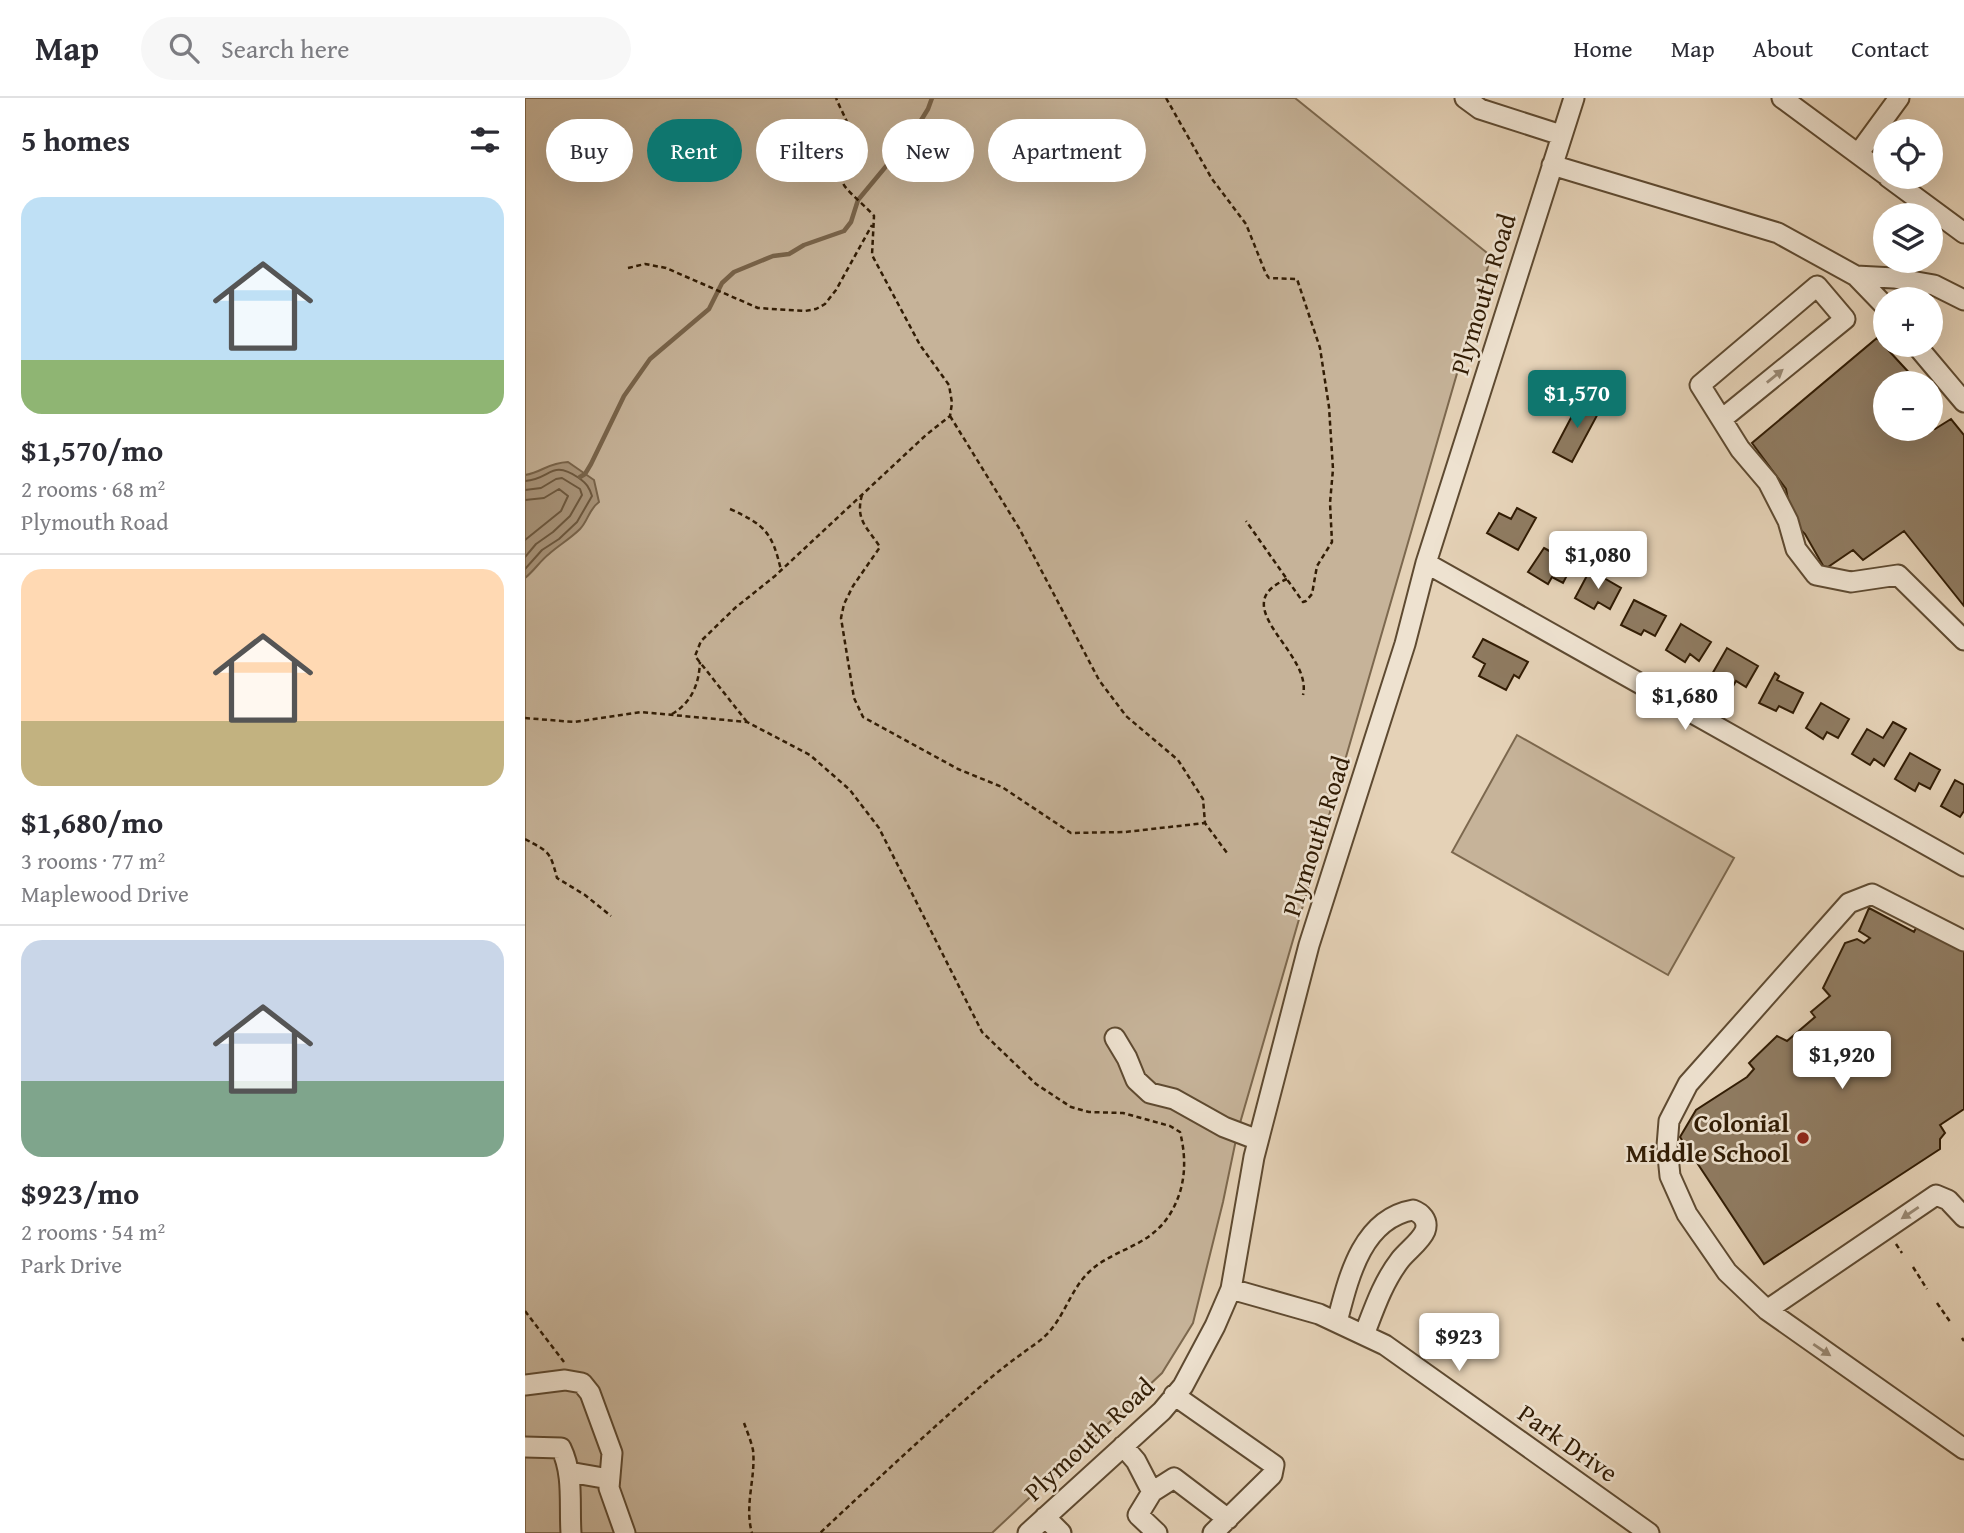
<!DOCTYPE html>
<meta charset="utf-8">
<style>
:root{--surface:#fff;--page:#f7f7f7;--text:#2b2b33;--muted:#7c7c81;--line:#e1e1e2;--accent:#0f766e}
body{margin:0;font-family:"Gentium Book Plus",serif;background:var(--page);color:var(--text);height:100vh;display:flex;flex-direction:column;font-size:26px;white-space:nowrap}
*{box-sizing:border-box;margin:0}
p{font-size:23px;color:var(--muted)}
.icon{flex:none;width:38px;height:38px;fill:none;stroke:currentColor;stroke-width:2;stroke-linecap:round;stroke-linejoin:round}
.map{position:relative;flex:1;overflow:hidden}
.drawer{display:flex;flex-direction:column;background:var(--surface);width:525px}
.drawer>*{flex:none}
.banner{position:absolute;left:21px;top:21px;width:665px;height:63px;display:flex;gap:14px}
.fabs{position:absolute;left:1348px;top:21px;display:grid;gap:14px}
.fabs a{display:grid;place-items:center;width:70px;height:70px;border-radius:50%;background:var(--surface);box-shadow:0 7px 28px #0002;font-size:35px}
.price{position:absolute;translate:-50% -60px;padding:0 16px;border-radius:7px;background:#fff;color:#222;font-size:23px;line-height:46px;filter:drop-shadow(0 2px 4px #0008)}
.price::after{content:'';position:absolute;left:50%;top:42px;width:21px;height:16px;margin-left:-10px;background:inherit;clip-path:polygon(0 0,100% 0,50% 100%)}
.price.on{background:var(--accent);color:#fff}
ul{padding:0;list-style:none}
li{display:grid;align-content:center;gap:14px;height:371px;padding:0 21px}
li+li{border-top:2px solid var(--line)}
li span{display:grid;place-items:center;height:217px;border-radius:21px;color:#555}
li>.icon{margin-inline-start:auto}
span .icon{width:126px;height:126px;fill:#fffc;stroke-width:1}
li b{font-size:30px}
h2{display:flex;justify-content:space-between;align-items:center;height:84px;padding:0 21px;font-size:30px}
.pill{padding:0 24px;border-radius:32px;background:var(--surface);box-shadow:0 7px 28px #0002;font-size:24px;line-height:63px}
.pill.on{background:var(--accent);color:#fff}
header{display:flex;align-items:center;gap:42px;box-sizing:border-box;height:98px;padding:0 35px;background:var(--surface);border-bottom:2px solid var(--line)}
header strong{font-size:33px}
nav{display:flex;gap:38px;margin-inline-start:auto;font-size:24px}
.search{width:490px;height:63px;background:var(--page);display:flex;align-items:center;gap:18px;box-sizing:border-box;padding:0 24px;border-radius:38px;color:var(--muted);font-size:26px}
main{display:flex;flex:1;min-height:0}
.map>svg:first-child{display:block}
.green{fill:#c6b399;stroke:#7c684e;stroke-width:2}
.water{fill:#a8947a;stroke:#78644b;stroke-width:2}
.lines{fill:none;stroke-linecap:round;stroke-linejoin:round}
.shore{stroke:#6c583f;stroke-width:2}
.stream{stroke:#78644b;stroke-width:4.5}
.building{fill:#8f7b61;stroke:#311c04;stroke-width:2}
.minor-casing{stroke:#5e4a31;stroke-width:23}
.path{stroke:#311c04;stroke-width:2.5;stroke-dasharray:5 3.5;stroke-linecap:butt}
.minor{stroke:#eee2d0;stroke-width:19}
.oneway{fill:#998974}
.poi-dot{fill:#8f2418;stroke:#eee2d0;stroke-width:2.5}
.labels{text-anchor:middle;stroke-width:5;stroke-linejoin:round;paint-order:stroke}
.street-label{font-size:26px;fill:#311c04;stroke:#eee2d0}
.poi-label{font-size:26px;font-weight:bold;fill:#311c04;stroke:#eee2d0;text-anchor:end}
</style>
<header>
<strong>Map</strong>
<div class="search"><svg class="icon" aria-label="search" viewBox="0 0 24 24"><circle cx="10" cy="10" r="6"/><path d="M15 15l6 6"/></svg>Search here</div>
<nav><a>Home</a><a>Map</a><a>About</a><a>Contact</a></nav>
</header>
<main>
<section class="drawer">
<h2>5 homes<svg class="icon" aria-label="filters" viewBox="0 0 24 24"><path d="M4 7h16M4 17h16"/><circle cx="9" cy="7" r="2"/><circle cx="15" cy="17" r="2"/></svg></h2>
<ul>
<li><span style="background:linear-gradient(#bfe0f5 75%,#8fb573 0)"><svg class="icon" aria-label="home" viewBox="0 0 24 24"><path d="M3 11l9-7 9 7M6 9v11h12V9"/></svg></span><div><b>$1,570/mo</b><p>2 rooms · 68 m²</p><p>Plymouth Road</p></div></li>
<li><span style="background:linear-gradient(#ffd9b3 70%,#c2b280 0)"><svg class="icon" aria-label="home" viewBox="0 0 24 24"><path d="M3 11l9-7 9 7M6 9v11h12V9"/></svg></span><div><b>$1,680/mo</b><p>3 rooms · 77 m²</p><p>Maplewood Drive</p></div></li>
<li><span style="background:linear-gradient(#c9d6e8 65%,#7fa58c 0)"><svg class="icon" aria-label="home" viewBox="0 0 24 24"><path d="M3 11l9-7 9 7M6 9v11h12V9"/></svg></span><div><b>$923/mo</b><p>2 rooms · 54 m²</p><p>Park Drive</p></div></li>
</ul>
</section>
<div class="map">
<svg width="1439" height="1435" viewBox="0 0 1439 1435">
<rect width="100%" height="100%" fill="#e5d2b7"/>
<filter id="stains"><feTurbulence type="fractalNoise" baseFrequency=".00286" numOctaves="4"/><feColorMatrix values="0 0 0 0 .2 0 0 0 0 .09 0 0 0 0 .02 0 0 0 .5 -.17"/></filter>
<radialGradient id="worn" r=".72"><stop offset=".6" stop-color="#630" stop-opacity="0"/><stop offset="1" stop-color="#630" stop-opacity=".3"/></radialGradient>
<path class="green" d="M0 0H770L966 158 713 1032 698 1104 668 1225 637 1275 467 1435H0Z
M992 637 1209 760 1143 877 927 754Z"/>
<path class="water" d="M43 364 69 382 74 404C64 411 63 423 55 431 45 441 34 447 24 456 15 463 9 473 0 480V377C18 374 22 365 43 364Z"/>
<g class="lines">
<path class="shore" d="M0 383C27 381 25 361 54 380 62 386 64 389 67 398L52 424 34 441 17 452 0 471
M0 392 16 390 31 381 37 380 55 391 57 397 45 418 28 434 11 446 0 459
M0 402 19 400 34 391 43 398 36 413 0 442"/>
<path class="stream" d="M55 379 60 376 66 366 99 298 125 261 184 211 197 185 209 174 248 158 264 156 279 147 319 133 326 124 333 102 387 37 403 11 407 0"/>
</g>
<path class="building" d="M1352 240 1389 280 1386 285H1360V331H1405V324L1410 331 1426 321 1439 337V508L1379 433 1338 462 1328 452 1300 471 1280 436 1267 423 1261 391 1227 345Z
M1057 299 1076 310 1047 364 1028 354Z
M992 410 1011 420 993 452 962 435 974 415 986 421Z
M1019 450 1048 466 1038 485 1027 479 1023 486 1003 474Z
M1065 472 1096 490 1085 511 1073 504 1069 511 1050 500Z
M1109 502 1141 518 1130 538 1119 532 1116 537 1096 527Z
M1156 526 1186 544 1174 563 1165 556 1160 564 1141 552Z
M958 541 1003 564 994 580 989 577 981 592 954 578 960 566 948 559Z
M1202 550 1233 568 1221 589 1211 583 1207 590 1186 578Z
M1250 575 1254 578 1252 582 1278 595 1268 615 1254 608 1251 613 1234 605Z
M1296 605 1324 621 1313 640 1302 634 1298 641 1281 630Z
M1368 624 1381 631 1359 668 1349 661 1345 667 1327 656 1342 631 1358 640Z
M1385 655 1415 672 1405 691 1394 685 1390 693 1370 681Z
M1430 682 1439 687V713L1435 719 1416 708Z
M1344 810 1389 834 1393 826 1439 850V1011L1415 1027 1420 1035 1415 1041V1051L1239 1166 1155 1039 1171 1012 1222 979 1229 971 1224 965 1252 938 1262 943 1290 919 1286 914 1305 898 1298 890 1320 845 1332 841 1339 845 1345 840 1334 833Z"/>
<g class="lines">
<defs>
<path id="minor" d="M940 0 955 11 1036 37
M1257 0 1360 76
M1333 56 1374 0
M1027 67 1253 135 1331 178 1360 208
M1363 79 1439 135
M1331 178 1369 180 1409 187 1439 202
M1391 247 1439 304
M1197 321 1320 221 1292 188 1175 287 1215 351 1243 384 1263 423 1271 451 1291 477 1326 484 1373 477 1439 542
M901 465 1439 768
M1439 843 1347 796 1324 805 1163 986 1144 1023 1142 1048 1145 1078 1162 1116 1202 1174 1242 1212 1439 1351
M590 940 602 960 611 982 625 995 649 1001 699 1029 733 1042
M706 1191 794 1216 860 1247 1124 1435
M1242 1212 1411 1097 1423 1102 1439 1119
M812 1224C823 1182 836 1121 888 1112 896 1115 904 1122 900 1133 896 1143 882 1153 875 1162 858 1184 849 1211 839 1237
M0 1287 40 1282 57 1285 65 1295 87 1355 84 1390 100 1435
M649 1297 749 1367 747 1377 688 1435
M598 1348 611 1363 627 1394 649 1380 703 1421
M0 1349 36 1350C49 1377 44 1406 46 1435
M44 1374 84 1381
M627 1394 613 1417 632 1435
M520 1419 536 1435
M503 1435 637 1313 658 1288 690 1228 706 1191 729 1059 784 847 880 546 901 465 1049 0"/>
</defs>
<use href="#minor" class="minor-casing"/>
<path class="path" d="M641 0 687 81 721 126 741 176 744 180 772 181 795 250 804 309 808 371 805 405 807 444 792 468 787 496 781 503 778 504 721 423
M103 170 120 166 141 170 233 210 280 213 291 211 300 206 311 192 347 127
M425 318 494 430 574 582 601 618 653 662 678 701 680 725 702 755
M337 397C330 422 342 429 355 449L328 488 319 506 316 520 329 600 338 619 433 671 477 689 546 735 600 734 680 725
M205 411C240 427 247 434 256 472
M762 481C698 508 788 554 778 597
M147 616C167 604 174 586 175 564
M0 620 49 624 116 614 222 624 285 657 325 692 354 730 457 934 511 986 546 1009 564 1014 598 1015 645 1028 655 1034C662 1062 661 1090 645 1116 624 1150 589 1150 564 1174 545 1192 539 1221 519 1239 513 1245 505 1249 498 1255 478 1269 458 1286 440 1302 391 1345 343 1390 295 1435
M222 624 170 558 176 543 210 510 250 478 401 337 425 318 427 305 424 287 395 247 347 157 349 118C343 110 320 92 318 85 315 73 325 60 327 48 328 31 317 15 311 0
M0 741C24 754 25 753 32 780L60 797 86 818
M1371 1146 1377 1155
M1388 1169 1402 1191
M1412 1205 1426 1225
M0 1213 39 1264
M1437 1240 1439 1243
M219 1325C222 1333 226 1343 228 1352 231 1380 219 1407 227 1435"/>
<use href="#minor" class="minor"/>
</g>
<defs><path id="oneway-solid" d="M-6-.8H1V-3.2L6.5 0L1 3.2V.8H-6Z" transform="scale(1.75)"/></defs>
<g class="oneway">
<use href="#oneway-solid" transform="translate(1250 278) rotate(-39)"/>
<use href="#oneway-solid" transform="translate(1385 1115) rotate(146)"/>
<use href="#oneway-solid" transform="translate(1297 1252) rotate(34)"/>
</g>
<circle class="poi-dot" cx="1278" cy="1040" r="7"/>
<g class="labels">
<g class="street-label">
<text transform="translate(958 196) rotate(-73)" y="9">Plymouth Road</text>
<text transform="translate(791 738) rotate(-72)" y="9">Plymouth Road</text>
<text transform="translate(564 1341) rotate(-43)" y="9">Plymouth Road</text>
<text transform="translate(1043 1345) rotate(35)" y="9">Park Drive</text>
</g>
<g class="poi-label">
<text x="1264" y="1034">Colonial<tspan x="1264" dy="30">Middle School</tspan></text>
</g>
</g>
<rect width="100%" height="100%" filter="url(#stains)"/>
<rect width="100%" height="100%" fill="url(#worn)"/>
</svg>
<div class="fabs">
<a><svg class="icon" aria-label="locate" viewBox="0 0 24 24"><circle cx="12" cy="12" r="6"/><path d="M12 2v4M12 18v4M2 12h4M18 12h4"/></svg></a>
<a><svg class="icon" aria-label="layers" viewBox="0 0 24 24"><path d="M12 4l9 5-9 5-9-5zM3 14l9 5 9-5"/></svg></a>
<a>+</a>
<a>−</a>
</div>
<b class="price on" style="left:1052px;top:332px">$1,570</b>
<b class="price" style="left:1073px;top:493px">$1,080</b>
<b class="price" style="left:1160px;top:634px">$1,680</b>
<b class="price" style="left:1317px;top:993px">$1,920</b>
<b class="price" style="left:934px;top:1275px">$923</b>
<div class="banner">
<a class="pill">Buy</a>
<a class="pill on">Rent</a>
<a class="pill">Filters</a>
<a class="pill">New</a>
<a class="pill">Apartment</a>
</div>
</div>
</main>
